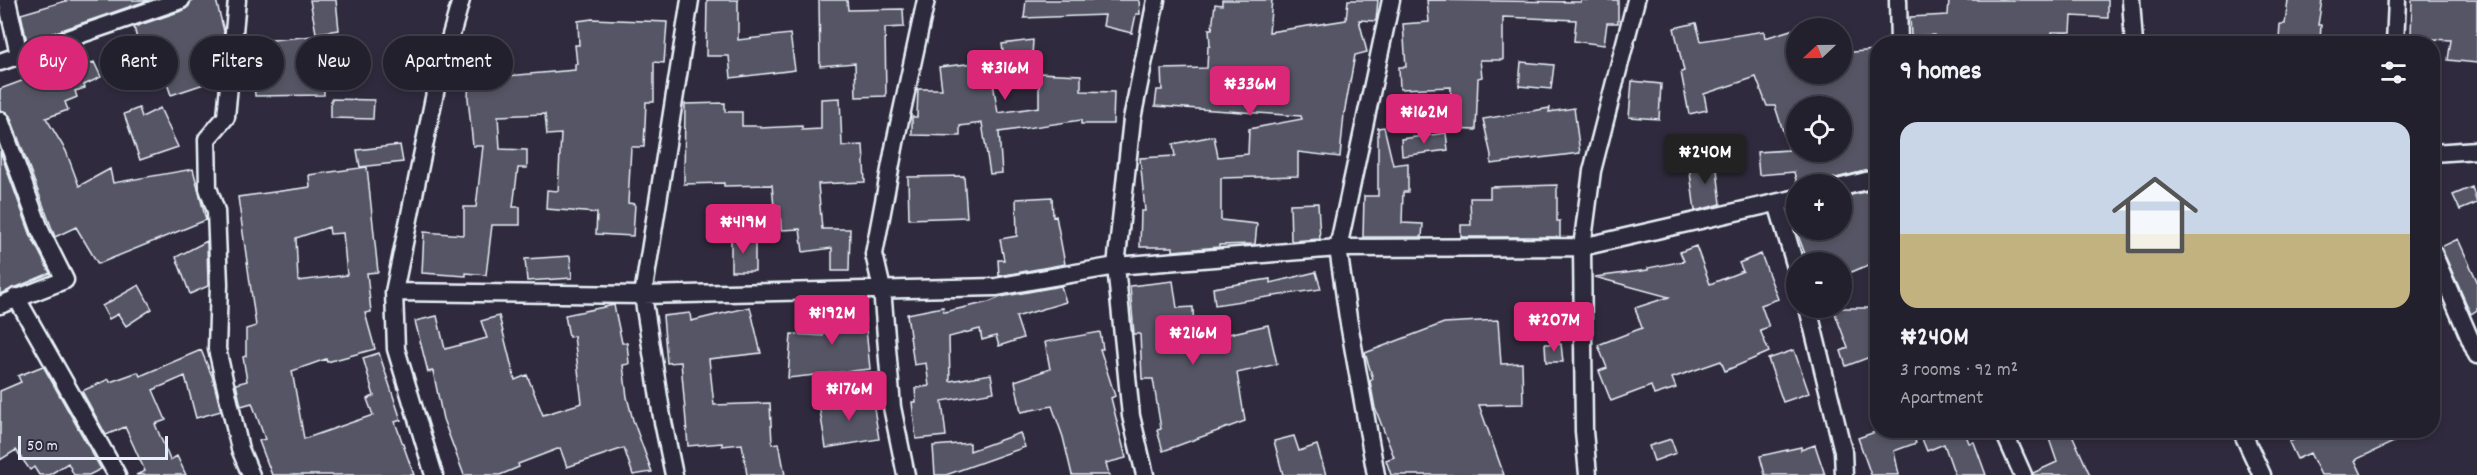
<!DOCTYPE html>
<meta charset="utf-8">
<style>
:root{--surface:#23202e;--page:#2f2d3a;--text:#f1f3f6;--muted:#a3a3aa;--line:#403e4a;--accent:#db2777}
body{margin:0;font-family:Dekko,sans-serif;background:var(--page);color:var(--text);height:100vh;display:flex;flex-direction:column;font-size:22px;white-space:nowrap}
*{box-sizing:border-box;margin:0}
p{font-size:20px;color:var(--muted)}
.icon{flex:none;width:33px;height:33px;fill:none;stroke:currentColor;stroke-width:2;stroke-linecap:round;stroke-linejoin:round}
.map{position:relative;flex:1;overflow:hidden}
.details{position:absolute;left:1870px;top:36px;width:570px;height:402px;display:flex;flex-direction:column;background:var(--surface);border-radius:24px;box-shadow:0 3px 9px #0003,0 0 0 2px var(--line)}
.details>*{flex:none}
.hud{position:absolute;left:18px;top:36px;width:570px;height:54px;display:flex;gap:12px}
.needle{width:39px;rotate:248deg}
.controls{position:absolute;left:1786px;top:18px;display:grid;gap:12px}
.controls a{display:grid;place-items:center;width:66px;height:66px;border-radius:50%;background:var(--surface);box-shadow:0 3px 9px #0003,0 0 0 2px var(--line);font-size:30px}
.scale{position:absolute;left:18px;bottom:15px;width:150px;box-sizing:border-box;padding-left:6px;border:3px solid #e8f1f8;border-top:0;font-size:16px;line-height:21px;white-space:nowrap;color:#e8f1f8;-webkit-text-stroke:4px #2f2a3d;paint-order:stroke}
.price{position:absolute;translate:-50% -51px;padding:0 14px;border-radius:6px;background:var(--accent);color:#fff;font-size:20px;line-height:39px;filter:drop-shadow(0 2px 3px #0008)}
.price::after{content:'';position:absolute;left:50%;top:36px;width:18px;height:14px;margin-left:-9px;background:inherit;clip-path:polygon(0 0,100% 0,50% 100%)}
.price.current{background:#222;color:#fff}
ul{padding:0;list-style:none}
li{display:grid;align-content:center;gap:12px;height:318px;padding:0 30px}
li span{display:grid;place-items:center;height:186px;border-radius:18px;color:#555}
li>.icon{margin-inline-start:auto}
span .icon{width:108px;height:108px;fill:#fffc;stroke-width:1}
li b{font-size:26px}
h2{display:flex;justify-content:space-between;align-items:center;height:72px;padding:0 30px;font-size:26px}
.tag{padding:0 21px;border-radius:27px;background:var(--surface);box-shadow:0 3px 9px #0003,0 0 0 2px var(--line);font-size:21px;line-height:54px}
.tag.current{background:var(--accent);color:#fff}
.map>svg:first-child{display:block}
.building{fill:#575565;stroke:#e8f1f8;stroke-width:1.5;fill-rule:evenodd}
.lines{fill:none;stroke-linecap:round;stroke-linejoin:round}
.street-casing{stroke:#e8f1f8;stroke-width:21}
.street{stroke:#2f2a3d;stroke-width:16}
</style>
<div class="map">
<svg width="2477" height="475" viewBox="0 0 2477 475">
<rect width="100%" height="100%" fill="#2f2a3d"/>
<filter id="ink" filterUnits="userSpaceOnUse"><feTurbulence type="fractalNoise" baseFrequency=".0167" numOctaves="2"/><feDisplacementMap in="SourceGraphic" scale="12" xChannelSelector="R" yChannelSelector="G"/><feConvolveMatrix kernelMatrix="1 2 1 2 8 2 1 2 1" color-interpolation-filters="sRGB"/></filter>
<g filter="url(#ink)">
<path class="building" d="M69 0H149L27 42 21 14Z
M191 0H216L224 31 220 65 199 70 204 84 171 95 164 75 162 76 156 52 141 55 134 27 184 10 189 6Z
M310 0H336L339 30 316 33Z
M707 0H738V40L790 34 795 70 731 78 729 56H706Z
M819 0H847L848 10 903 9 904 27 885 28 886 96 856 97 855 63 820 66Z
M1026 0H1139L1140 14H1136L1132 33 1103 26 1105 15 1024 18Z
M1222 0H1272L1269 32 1346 20 1348 0H1378L1376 21 1359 20 1367 52 1355 55 1344 114 1340 157 1298 152V176L1221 178V220L1257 224 1255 244 1219 245V247L1173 251V247H1140L1141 211H1145L1140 158 1175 156 1173 144 1214 136 1218 157 1248 154 1249 129 1302 119 1301 116 1155 106 1157 90H1162L1161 69 1207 68 1208 46H1210L1209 29H1212L1215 4 1222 5Z
M1427 0 1581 2V0H1618V23H1607L1604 45 1574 41 1576 20 1503 17V60H1480L1482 77 1478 78 1476 130 1450 129 1451 87 1400 89 1399 67H1406L1403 24 1429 22Z
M1949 0H2108V18L2072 16 2071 32H2052L2054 44H1934V35L1911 36 1910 17 1948 15Z
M2288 0H2322L2318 25H2321L2320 40 2279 39 2280 24H2285Z
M2412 0H2477V63L2448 60 2451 40 2411 38Z
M592 19 667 22 664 63 654 62V102H646L644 147H631L628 203 635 204 633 236 596 234 597 213 546 209 547 190 558 191 561 134 547 135 545 114 498 116 500 149 527 150V168H518L513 207H520V225H492L486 275 466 273V276L422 273 424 232 464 235V207H476L483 146H473L468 98 470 55 508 57 507 76 575 70V64H577L575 45H579L578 21Z
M1696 23 1701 41 1764 31 1765 38 1794 29 1797 41V74H1842V53L1875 50 1878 85H1875L1878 107V168L1810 184H1797L1794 172 1759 175 1757 152 1789 150 1775 106H1767L1756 77 1704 94 1707 110 1689 114 1681 72 1684 71 1674 28ZM1797 106H1842V152H1797Z
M323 35 324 95 255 96 252 42Z
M1033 40 1031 72 992 77 998 113 1039 107V73L1081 75V91L1114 92 1113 124H1081V120L999 132 1002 173 990 174 982 123 960 126V136L912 135V117H917L918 89H942L939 67 1004 60 1002 44Z
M71 49 78 69 94 62 101 77 84 85 85 88 75 91 77 97 65 102 68 110 46 118 66 151 79 186 110 169 113 183 193 169 206 220 98 264 76 227 55 237 10 116 6 112 0 110V89L46 72 42 59Z
M1521 62 1554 65 1551 89 1519 86Z
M1632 81 1661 84 1659 119 1629 117Z
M840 98 842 146 863 145 865 182 818 184 822 229H850L849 271H832V248L803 252 800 229 781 230 780 206 774 207 772 185 724 186V183L684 184 685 104 725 103V112H742V126H760V128L802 126V130L821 129V99Z
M331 99 374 100 373 119 331 118Z
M139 108 142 117 160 108 178 147 140 160 124 114Z
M1550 108 1549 112 1574 108 1580 153 1491 164V155L1483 119Z
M1384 127 1393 165 1408 163V192H1403L1402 223 1423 224 1422 237H1363L1364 196H1378V128Z
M1446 133 1448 150 1402 156 1401 139Z
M400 145 403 162 360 167 357 150Z
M0 151 31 236 50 273 0 294Z
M1716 161 1721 204 1695 211 1689 165Z
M367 167 378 272 367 273 371 312 365 313 375 349 327 362 326 359 292 371 304 439 373 415 367 399 374 396 363 358 379 353 401 420 395 422 414 475H272L259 441 265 439 252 403 241 406 236 384 247 381 243 357 246 356V329L256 326 238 197 310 187 309 175ZM329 227 330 234 343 233 347 275 298 281 296 238Z
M964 176 967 217 909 219 908 177Z
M1557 185V221H1560V237H1461V225H1471L1470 198H1490V187Z
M2472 187 2477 203 2460 210 2453 195Z
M1878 189V261L1842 276V262H1808L1796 230H1842V197Z
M1052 197 1053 217 1056 216 1065 264 999 276 998 260H1004L1000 239 1017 236 1016 199Z
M1318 203 1320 239 1291 241 1290 204Z
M731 239H755V271H731Z
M2458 239 2477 281V310L2471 314 2441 247Z
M207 241 208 286 190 294 176 257Z
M1696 246 1710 284 1743 271 1739 263 1761 254 1778 299 1761 305 1769 327 1760 330 1769 352 1725 371 1721 361 1672 378 1676 388 1654 395 1651 386 1611 401 1599 371 1607 368 1598 345 1642 328 1635 308 1669 297 1595 277 1648 270V268L1684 261 1680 252Z
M570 256 572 278 527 281 525 259Z
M1316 272 1321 289 1215 305 1213 288 1270 279V283Z
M1173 281 1177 308 1193 307 1194 337 1220 336 1268 325 1277 364 1237 373 1245 421 1163 451 1157 430 1161 429 1153 379H1142L1140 334H1134L1130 286Z
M139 285 152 309 126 326 118 314 109 319 102 306Z
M1061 286 1066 302 1016 317 1023 338 999 346 996 336 982 340 980 329 949 337 950 381 991 374 994 392 942 401 946 436 916 439 912 402H916L915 388 929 386 926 363 914 365 907 314 943 307 944 312 989 302 1001 297Z
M614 305 622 343H627L629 364 623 365 627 397 633 420 652 472 633 475 624 448 567 467 560 448 518 464 519 467 500 475H464L443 419 433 371 428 372 415 321 437 316 445 349 487 338 481 321 499 316 515 380 527 375 543 415 582 403 574 336 569 337 565 315Z
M750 307 761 353 709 359 714 405 770 403 772 444 779 443 785 475H747L742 444 722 446V443L688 446 681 362 667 363 663 316 690 313 691 321Z
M864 308 870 369 788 378 791 334 823 336 820 314Z
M1833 308H1873L1878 321V354L1846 366 1841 351 1848 348Z
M1498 320 1501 364 1522 363 1523 404 1479 405 1504 475H1391L1386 460 1394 457 1375 408 1370 381 1373 379 1365 353 1444 323Z
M1100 332 1103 349H1100L1115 396 1111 398 1126 458 1106 463 1109 475H1072L1063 437 1052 406 1021 412 1015 381 1050 369 1045 342Z
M1545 344H1561L1563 362H1546Z
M201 350 212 376 221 411 196 418 185 376 153 390 166 420 155 424 170 460 177 456 186 475H136L145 471 125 427 106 435 82 391 109 379 110 382 138 372 140 376Z
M1794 350 1809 393 1783 402 1768 359Z
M43 366 101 469 89 475H74L68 463 49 475H39L34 467 30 470 16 450 0 460V391L21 382 18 376Z
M872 396 879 439 826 448 819 405Z
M1881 430H1911L1916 443 1894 451 1899 475H1871L1858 438Z
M1929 430H1976L1966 435 1969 443 1974 442 1986 475H1955L1944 444 1927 451 1920 434Z
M2046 430H2070L2090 475H2033V473L2057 462Z
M2315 430H2419L2355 460 2362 475H2321L2310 453 2297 459 2289 442Z
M1020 433 1025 447 946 475H935L933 446 970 443V451Z
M1294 436 1299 451 1317 445 1326 475H1283L1274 441Z
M1671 439 1676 453 1654 461 1649 446Z
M1815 445 1825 475H1765L1760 456 1801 447V450Z"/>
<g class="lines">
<defs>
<path id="street" d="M7 0 19 55
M237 0 226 117 207 139 208 188 216 211 219 284 217 349 240 449 251 475
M1898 0 1899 44
M2131 0 2134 44
M2395 44 2397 0
M0 62 181 0
M0 120 41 232 65 280 0 305
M2433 153 2477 150
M1842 187 1878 178
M1777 203 1797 271
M2433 253 2477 355
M394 292 643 295 996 287 1116 266 1338 248 1582 247 1797 198
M16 297 117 475
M1808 308 1843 451 1844 475
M2003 430 2023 475
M2241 430 2262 475
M434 475 396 349 394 292 436 88 461 0
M674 475 662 417 643 295 690 0
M906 475 892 407 882 289 874 254 895 143 926 0
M1145 475 1131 416 1116 266 1132 119 1156 0
M1376 475 1348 318 1338 248 1391 0
M1588 475 1584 431 1582 247 1592 171 1636 0"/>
</defs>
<use href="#street" class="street-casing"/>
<use href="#street" class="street"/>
</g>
</g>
</svg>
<div class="controls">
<a><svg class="needle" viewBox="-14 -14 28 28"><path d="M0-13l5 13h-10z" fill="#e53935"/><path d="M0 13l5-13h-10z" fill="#a3a3aa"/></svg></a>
<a><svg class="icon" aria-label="locate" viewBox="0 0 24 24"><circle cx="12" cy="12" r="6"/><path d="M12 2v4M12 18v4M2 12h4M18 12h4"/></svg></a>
<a>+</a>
<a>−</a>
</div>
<div class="scale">50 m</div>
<b class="price" style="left:1005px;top:101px">₦316M</b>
<b class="price" style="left:1250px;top:117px">₦336M</b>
<b class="price" style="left:1424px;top:145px">₦162M</b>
<b class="price current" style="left:1705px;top:185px">₦240M</b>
<b class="price" style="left:743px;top:255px">₦419M</b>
<b class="price" style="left:832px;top:346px">₦192M</b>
<b class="price" style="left:1554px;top:353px">₦207M</b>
<b class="price" style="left:1193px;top:366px">₦216M</b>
<b class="price" style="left:849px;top:422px">₦176M</b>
<div class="hud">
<a class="tag current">Buy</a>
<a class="tag">Rent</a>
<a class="tag">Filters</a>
<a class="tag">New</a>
<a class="tag">Apartment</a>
</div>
<section class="details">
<h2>9 homes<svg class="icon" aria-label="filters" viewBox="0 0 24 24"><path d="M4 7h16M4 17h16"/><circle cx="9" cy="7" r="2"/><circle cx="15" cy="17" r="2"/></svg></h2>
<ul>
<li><span style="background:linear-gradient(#c9d6e8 60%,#c2b280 0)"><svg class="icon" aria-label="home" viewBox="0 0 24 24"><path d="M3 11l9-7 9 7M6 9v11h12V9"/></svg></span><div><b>₦240M</b><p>3 rooms · 92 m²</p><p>Apartment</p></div></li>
</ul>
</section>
</div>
